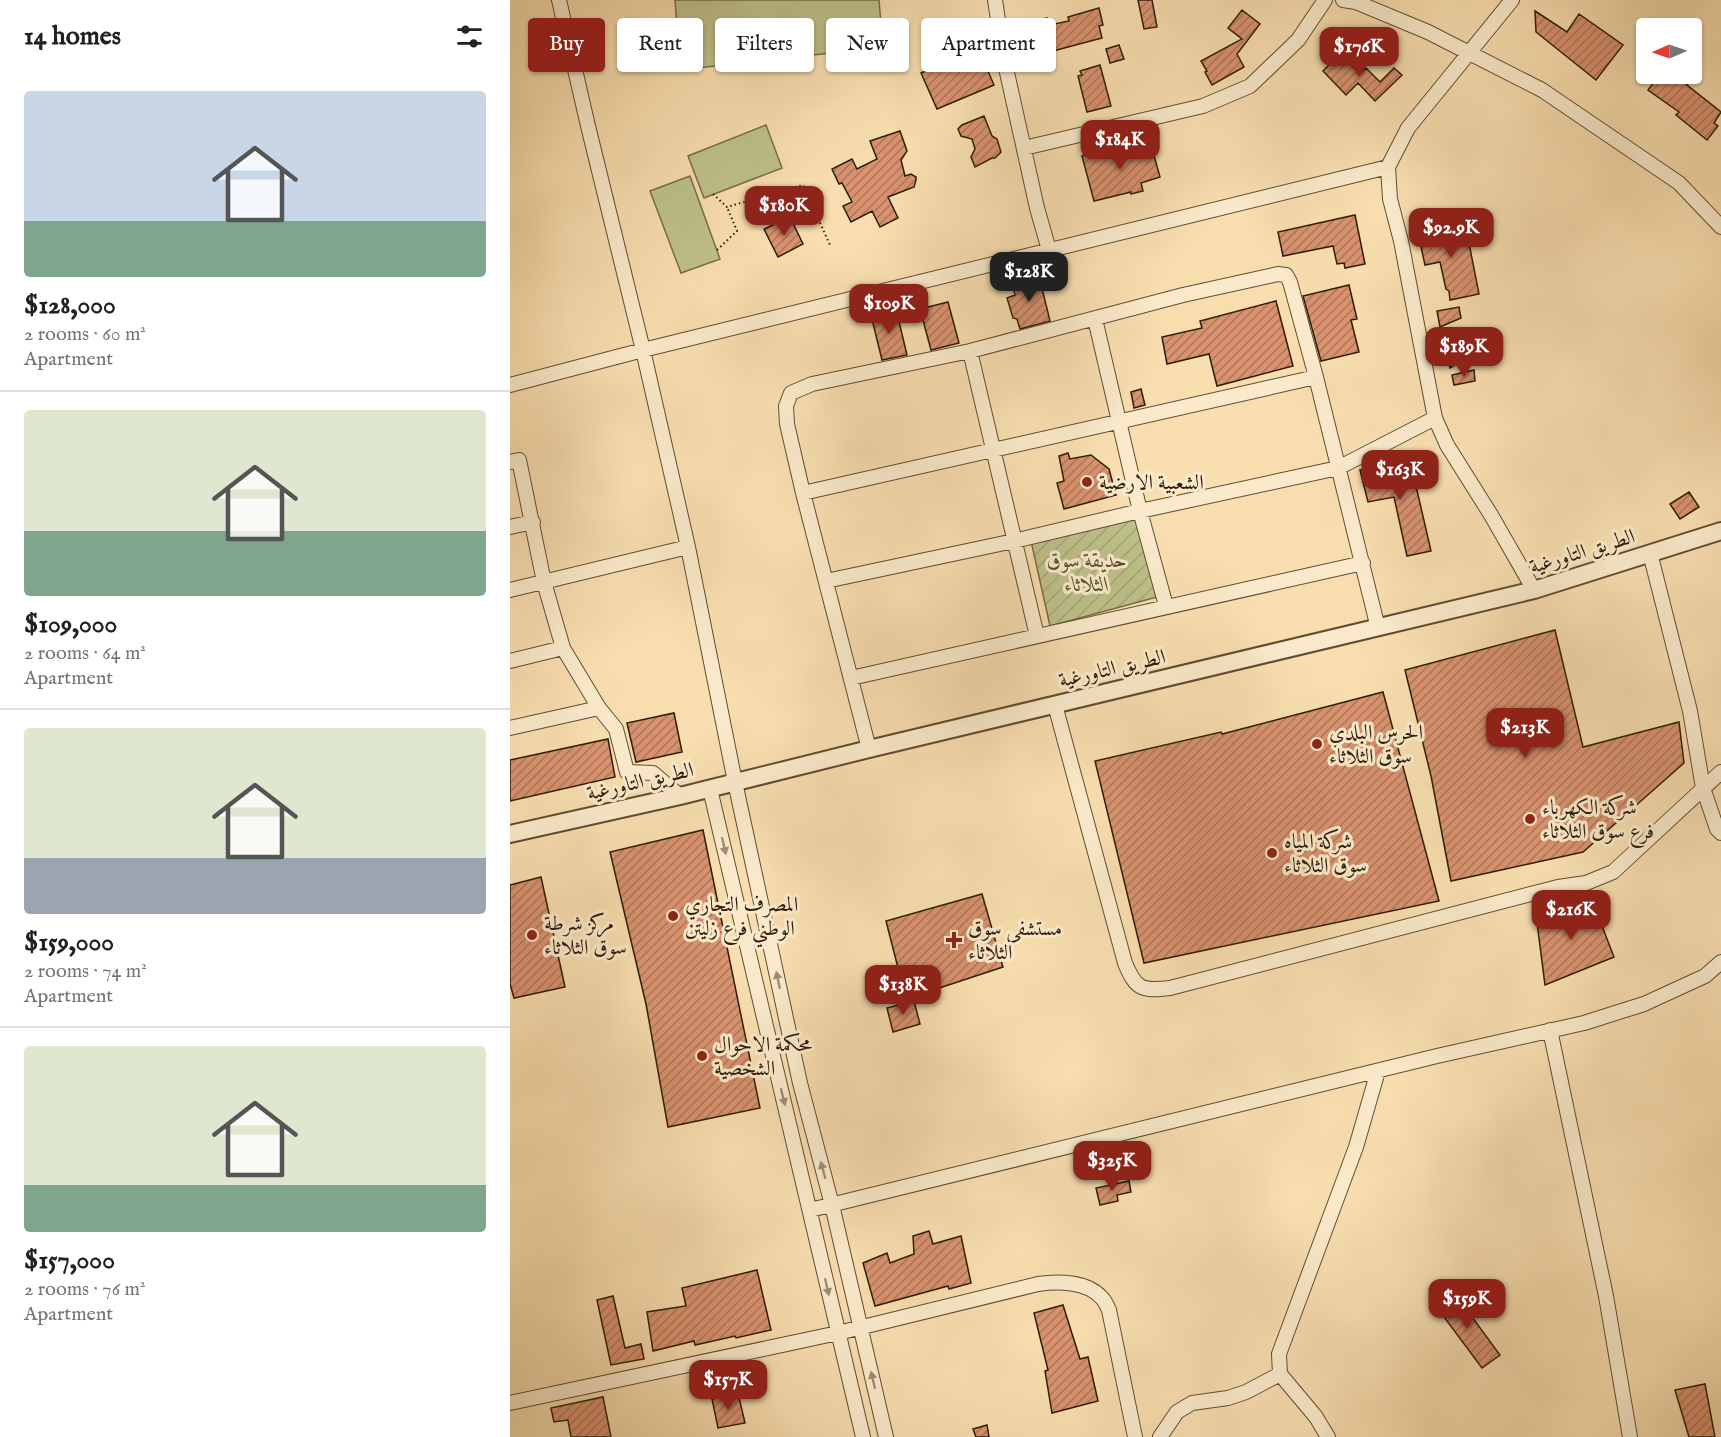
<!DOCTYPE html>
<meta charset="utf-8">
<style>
:root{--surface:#fff;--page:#f6f6f6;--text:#202124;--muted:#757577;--line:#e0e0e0;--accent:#8f2418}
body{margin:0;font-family:"IM FELL English",Amiri,serif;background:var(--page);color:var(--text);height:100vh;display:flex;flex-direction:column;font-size:22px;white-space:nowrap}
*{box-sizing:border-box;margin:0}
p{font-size:20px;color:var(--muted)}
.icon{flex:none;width:33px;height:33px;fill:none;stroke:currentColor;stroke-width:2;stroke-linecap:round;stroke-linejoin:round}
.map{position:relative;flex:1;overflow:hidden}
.drawer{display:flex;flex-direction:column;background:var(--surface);width:510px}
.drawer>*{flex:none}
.top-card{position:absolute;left:18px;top:18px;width:570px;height:54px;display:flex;gap:12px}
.needle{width:39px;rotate:268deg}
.controls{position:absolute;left:1126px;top:18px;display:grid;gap:12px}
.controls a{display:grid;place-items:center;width:66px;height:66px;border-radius:6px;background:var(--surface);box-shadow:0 2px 4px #0004;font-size:30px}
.price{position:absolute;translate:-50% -51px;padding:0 14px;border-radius:12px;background:var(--accent);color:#fff;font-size:20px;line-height:39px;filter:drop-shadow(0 2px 3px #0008)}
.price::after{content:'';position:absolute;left:50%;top:36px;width:18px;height:14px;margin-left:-9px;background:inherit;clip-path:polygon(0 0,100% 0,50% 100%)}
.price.active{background:#222;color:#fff}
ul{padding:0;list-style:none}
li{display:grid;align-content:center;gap:12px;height:318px;padding:0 24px}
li+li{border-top:2px solid var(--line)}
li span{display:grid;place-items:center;height:186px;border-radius:6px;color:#555}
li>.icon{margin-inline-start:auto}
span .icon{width:108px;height:108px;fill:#fffc;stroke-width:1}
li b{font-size:26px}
h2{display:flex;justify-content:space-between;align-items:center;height:72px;padding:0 24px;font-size:26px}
.pill{padding:0 21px;border-radius:6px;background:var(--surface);box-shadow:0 2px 4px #0004;font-size:21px;line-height:54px}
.pill.active{background:var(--accent);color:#fff}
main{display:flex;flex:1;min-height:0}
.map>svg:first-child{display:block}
.garden{fill:url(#garden-furrows);stroke:#766e4a;stroke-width:1.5}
.pitch{fill:#bec18a;stroke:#766e4a;stroke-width:1.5}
.building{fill:url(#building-hatch);stroke:#2d1c09;stroke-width:1.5}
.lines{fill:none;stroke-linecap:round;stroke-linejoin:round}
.minor-casing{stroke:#604c32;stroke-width:16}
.tertiary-casing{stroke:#604c32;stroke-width:20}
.path{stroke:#2d1c09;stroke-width:2;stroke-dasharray:1.5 3;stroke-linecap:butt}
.minor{stroke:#faeacb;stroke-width:14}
.tertiary{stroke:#faeacb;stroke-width:16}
.oneway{fill:#9e8d74}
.poi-dot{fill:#8f2418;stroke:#faeacb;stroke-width:2}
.labels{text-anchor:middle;stroke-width:6;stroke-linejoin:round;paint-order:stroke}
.poi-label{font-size:21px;fill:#2d1c09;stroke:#faeacb;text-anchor:start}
.street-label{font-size:21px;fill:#2d1c09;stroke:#faeacb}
.park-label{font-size:21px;font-style:italic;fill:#584e30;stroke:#faeacb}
</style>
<main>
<section class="drawer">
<h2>14 homes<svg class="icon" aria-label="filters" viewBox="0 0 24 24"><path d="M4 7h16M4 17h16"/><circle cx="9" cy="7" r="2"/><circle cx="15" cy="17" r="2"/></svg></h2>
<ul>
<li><span style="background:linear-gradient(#c9d6e8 70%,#7fa58c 0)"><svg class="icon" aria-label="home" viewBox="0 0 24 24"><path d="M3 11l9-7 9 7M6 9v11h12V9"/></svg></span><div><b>$128,000</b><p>2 rooms · 60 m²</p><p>Apartment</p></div></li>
<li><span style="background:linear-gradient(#dfe7d0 65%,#7fa58c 0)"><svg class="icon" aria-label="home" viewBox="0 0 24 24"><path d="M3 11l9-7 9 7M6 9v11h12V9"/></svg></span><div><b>$109,000</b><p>2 rooms · 64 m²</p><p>Apartment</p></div></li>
<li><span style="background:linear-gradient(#dfe7d0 70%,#9aa5b1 0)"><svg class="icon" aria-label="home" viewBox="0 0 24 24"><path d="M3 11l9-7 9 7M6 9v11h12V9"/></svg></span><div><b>$159,000</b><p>2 rooms · 74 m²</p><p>Apartment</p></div></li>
<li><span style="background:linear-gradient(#dfe7d0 75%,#7fa58c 0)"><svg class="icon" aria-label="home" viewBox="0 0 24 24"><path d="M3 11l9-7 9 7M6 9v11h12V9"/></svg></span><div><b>$157,000</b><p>2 rooms · 76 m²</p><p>Apartment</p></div></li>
</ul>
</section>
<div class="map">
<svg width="1211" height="1437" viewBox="0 0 1211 1437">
<defs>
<pattern id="garden-furrows" width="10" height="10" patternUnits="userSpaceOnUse" patternTransform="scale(1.5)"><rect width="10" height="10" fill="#bec18a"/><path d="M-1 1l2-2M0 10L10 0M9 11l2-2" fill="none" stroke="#a4a576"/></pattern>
<pattern id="building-hatch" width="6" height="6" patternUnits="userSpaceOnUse" patternTransform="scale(1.5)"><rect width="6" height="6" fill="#d8926f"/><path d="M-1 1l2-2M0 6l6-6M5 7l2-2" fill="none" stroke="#b07659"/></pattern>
</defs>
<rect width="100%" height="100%" fill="#f8deaf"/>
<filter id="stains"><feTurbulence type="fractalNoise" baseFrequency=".00333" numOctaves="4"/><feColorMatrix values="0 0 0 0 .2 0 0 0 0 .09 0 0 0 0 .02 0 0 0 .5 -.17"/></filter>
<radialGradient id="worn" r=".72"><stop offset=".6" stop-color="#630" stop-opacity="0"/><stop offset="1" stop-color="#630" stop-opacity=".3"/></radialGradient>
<path class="garden" d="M630 516 647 597 540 626 521 541Z"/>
<path class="pitch" d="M165 0H369L373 47 170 70Z
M256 125 272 168 194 198 178 156Z
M180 176 210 259 171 273 140 191Z"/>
<path class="building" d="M628 0H642L647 27 634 29Z
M589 8 593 25 589 26 592 38 524 56 521 47 518 48 512 29 515 24 537 18 540 25 559 21 558 17Z
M732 10 750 24 727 54 734 67 702 85 695 72 697 71 691 61 732 39 718 28Z
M1025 11 1057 32 1069 14 1113 45 1086 80 1026 32Z
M609 45 614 59 600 63 596 49Z
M468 48 484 85 427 109 411 73Z
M830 54 850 74 856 68 870 82 884 68 892 75 865 101 848 83 836 95 813 71Z
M590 65 601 106 577 112 568 76 572 75 570 71Z
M1150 74H1168L1179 82 1177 85 1211 112 1204 123 1208 126 1197 140 1166 115 1169 112 1138 90Z
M474 116 482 136 487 139 491 152 485 158H482L465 167 461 157 465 149 462 139 451 136 448 129 452 125Z
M390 131 397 151 391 160 395 176 401 174 406 177V180L404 187 378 197 388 218 370 227 362 211 341 222 333 206 342 202 332 183 329 184 322 169 342 159 347 169 367 159 360 141Z
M641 145 650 177 631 183 633 191 621 194V192L584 201 572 156 605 147 607 154Z
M845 215 855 264 835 268 834 263 827 264 823 246 773 256 768 232Z
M280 217 293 244 268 257 254 229Z
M955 223 969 294 940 300 939 291 936 289 930 262 915 265 908 233Z
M529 276 540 321 510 329 507 319 503 318 497 298 505 295 502 284Z
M839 285 847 319 841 320 849 352 811 361 793 296Z
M766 301 783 366 707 386 699 354 657 364 652 337 692 328 690 321Z
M438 302 449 343 421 350 410 309Z
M949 307 951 318 930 327 927 311Z
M386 309 397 355 372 360 361 315Z
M932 333 954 334 960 355 940 368Z
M964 370 965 381 944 385 942 375Z
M631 389 635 405 624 408 621 392Z
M558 453 560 459 581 455 599 469 606 495 554 509 547 483 554 481 549 456Z
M900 460 921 551 897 556 884 497 858 502 850 470Z
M1179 492 1189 507 1170 519 1160 504Z
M1045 630 1073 747 1169 722 1174 763 1073 852 941 881 921 776 895 670Z
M873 692 929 901 634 963 585 761 711 732 712 734Z
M164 713 172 752 126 762 117 723Z
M98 739 105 777 0 801V760Z
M193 830 250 1108 158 1127 136 1004 100 852Z
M31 877 55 987 4 998 0 984V885Z
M472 894 493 967 396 999 376 921Z
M1082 900 1104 957 1035 985 1026 915Z
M404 1001 410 1024 383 1032 377 1008Z
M619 1181 621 1192 607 1195 608 1201 590 1205 586 1188Z
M419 1231 423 1244 451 1236 461 1283 439 1289 438 1286 365 1306 353 1263 377 1253 380 1263 404 1254 403 1236Z
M247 1270 261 1330 226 1338 225 1336 185 1345 184 1341 143 1351 137 1312 176 1306 172 1288Z
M943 1291 990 1355 972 1368 925 1305Z
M103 1296 115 1348 131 1344 134 1359 101 1365 87 1300Z
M553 1305 570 1359 578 1357 588 1401 542 1413 535 1371 538 1370 524 1313Z
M1195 1384 1205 1437H1179L1165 1390Z
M228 1393 235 1423 208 1428 202 1399Z
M93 1397 101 1437H61L58 1420 44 1422 41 1408Z
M477 1425 479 1437H466L463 1429Z"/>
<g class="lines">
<defs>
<path id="minor" d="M49 0 78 126 133 350 178 547 225 782 290 1083 322 1205 376 1437
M485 0 494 59 527 208 539 250
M833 0 846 2 918 32 1032 90 1169 183 1211 227
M1002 0 898 128 878 167 880 199 891 241 925 418 937 445 981 515 1024 590
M514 148 693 106 740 86 788 40 815 0
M585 319 630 511 656 606
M460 351 527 636
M0 385 133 350 878 167
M0 462 9 460 34 582 53 648 89 708 106 729 117 772 143 773 170 796
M293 493 806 377
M0 527 23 522
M1140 553 1180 711 1193 788 1207 829 1211 833
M316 581 504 541 630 511 828 468 925 418
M0 590 178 547
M0 661 53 648
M341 678 853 563
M545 705 615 963C626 990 632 991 660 988L1048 887 1076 883 1103 872 1211 772
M0 728 89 708
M359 749 293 493 277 424 276 406 281 393 302 384 460 351 673 295 768 274 776 275 780 282 806 377 868 628
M200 789 353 1437
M1040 1030 1096 1296 1120 1437
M300 1210 927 1056 1074 1023 1134 1004 1195 976 1211 962
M0 1403 328 1333 528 1284C548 1281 577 1281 592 1298 595 1301 597 1306 599 1310L625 1437
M650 1437 667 1412 682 1403 718 1398 736 1392 770 1374
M818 1437 806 1417 770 1374 769 1354 846 1147 868 1071"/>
<path id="tertiary" d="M0 834 170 796 359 749 1024 590 1211 531"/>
</defs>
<use href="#minor" class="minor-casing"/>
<use href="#tertiary" class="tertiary-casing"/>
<path class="path" d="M203 194 217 207 293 185 320 245
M207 250 227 231 217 207"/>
<use href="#minor" class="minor"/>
<use href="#tertiary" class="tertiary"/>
</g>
<defs><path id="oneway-solid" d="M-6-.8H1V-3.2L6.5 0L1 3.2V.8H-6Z" transform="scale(1.5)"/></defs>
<g class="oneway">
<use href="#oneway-solid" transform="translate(214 846) rotate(77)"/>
<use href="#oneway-solid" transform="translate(268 980) rotate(-102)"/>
<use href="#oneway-solid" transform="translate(273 1097) rotate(76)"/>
<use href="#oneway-solid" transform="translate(313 1170) rotate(-105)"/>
<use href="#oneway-solid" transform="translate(317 1287) rotate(77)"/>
<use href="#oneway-solid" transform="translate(363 1380) rotate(-103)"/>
</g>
<g class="poi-dot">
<circle cx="577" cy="482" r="6"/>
<circle cx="807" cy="744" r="6"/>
<circle cx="1020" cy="819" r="6"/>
<circle cx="762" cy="853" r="6"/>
<circle cx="163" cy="916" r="6"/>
<circle cx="22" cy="935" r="6"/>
<path d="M441 931h6v6h6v6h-6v6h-6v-6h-6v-6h6z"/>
<circle cx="192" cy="1056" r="6"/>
</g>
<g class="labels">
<g class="poi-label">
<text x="589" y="489">الشعبية الارضية</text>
<text x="819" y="739">الحرس البلدي<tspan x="819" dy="24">سوق الثلاثاء</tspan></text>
<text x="1032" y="814">شركة الكهرباء<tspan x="1032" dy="24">فرع سوق الثلاثاء</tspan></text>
<text x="774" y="848">شركة المياه<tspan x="774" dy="24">سوق الثلاثاء</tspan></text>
<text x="175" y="911">المصرف التجاري<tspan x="175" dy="24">الوطني فرع زليتن</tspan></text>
<text x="34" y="930">مركز شرطة<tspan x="34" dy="24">سوق الثلاثاء</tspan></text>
<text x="458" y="935">مستشفى سوق<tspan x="458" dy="24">الثلاثاء</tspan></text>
<text x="204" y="1051">محكمة الاحوال<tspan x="204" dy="24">الشخصية</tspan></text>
</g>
<g class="street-label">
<text transform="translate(1072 551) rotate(-17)" y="7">الطريق التاورغية</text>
<text transform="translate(602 668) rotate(-13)" y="7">الطريق التاورغية</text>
<text transform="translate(130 781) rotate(-13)" y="7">الطريق التاورغية</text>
</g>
<g class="park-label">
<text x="577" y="567">حديقة سوق<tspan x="577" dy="24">الثلاثاء</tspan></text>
</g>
</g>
<rect width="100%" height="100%" filter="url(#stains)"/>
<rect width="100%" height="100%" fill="url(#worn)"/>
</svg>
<div class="controls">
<a><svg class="needle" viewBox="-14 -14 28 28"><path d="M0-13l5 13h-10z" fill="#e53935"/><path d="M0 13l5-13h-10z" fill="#757577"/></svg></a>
</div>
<b class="price" style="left:849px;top:78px">$176K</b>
<b class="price" style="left:610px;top:171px">$184K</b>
<b class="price" style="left:274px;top:237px">$180K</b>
<b class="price" style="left:941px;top:259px">$92.9K</b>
<b class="price active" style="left:519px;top:303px">$128K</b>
<b class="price" style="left:379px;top:335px">$109K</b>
<b class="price" style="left:954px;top:378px">$189K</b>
<b class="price" style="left:890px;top:501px">$163K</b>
<b class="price" style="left:1015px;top:759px">$213K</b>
<b class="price" style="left:1061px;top:941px">$216K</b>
<b class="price" style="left:393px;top:1016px">$138K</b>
<b class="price" style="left:602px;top:1192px">$325K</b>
<b class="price" style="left:957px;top:1330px">$159K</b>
<b class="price" style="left:218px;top:1411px">$157K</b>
<div class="top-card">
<a class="pill active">Buy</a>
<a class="pill">Rent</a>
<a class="pill">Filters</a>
<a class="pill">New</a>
<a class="pill">Apartment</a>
</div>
</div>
</main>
